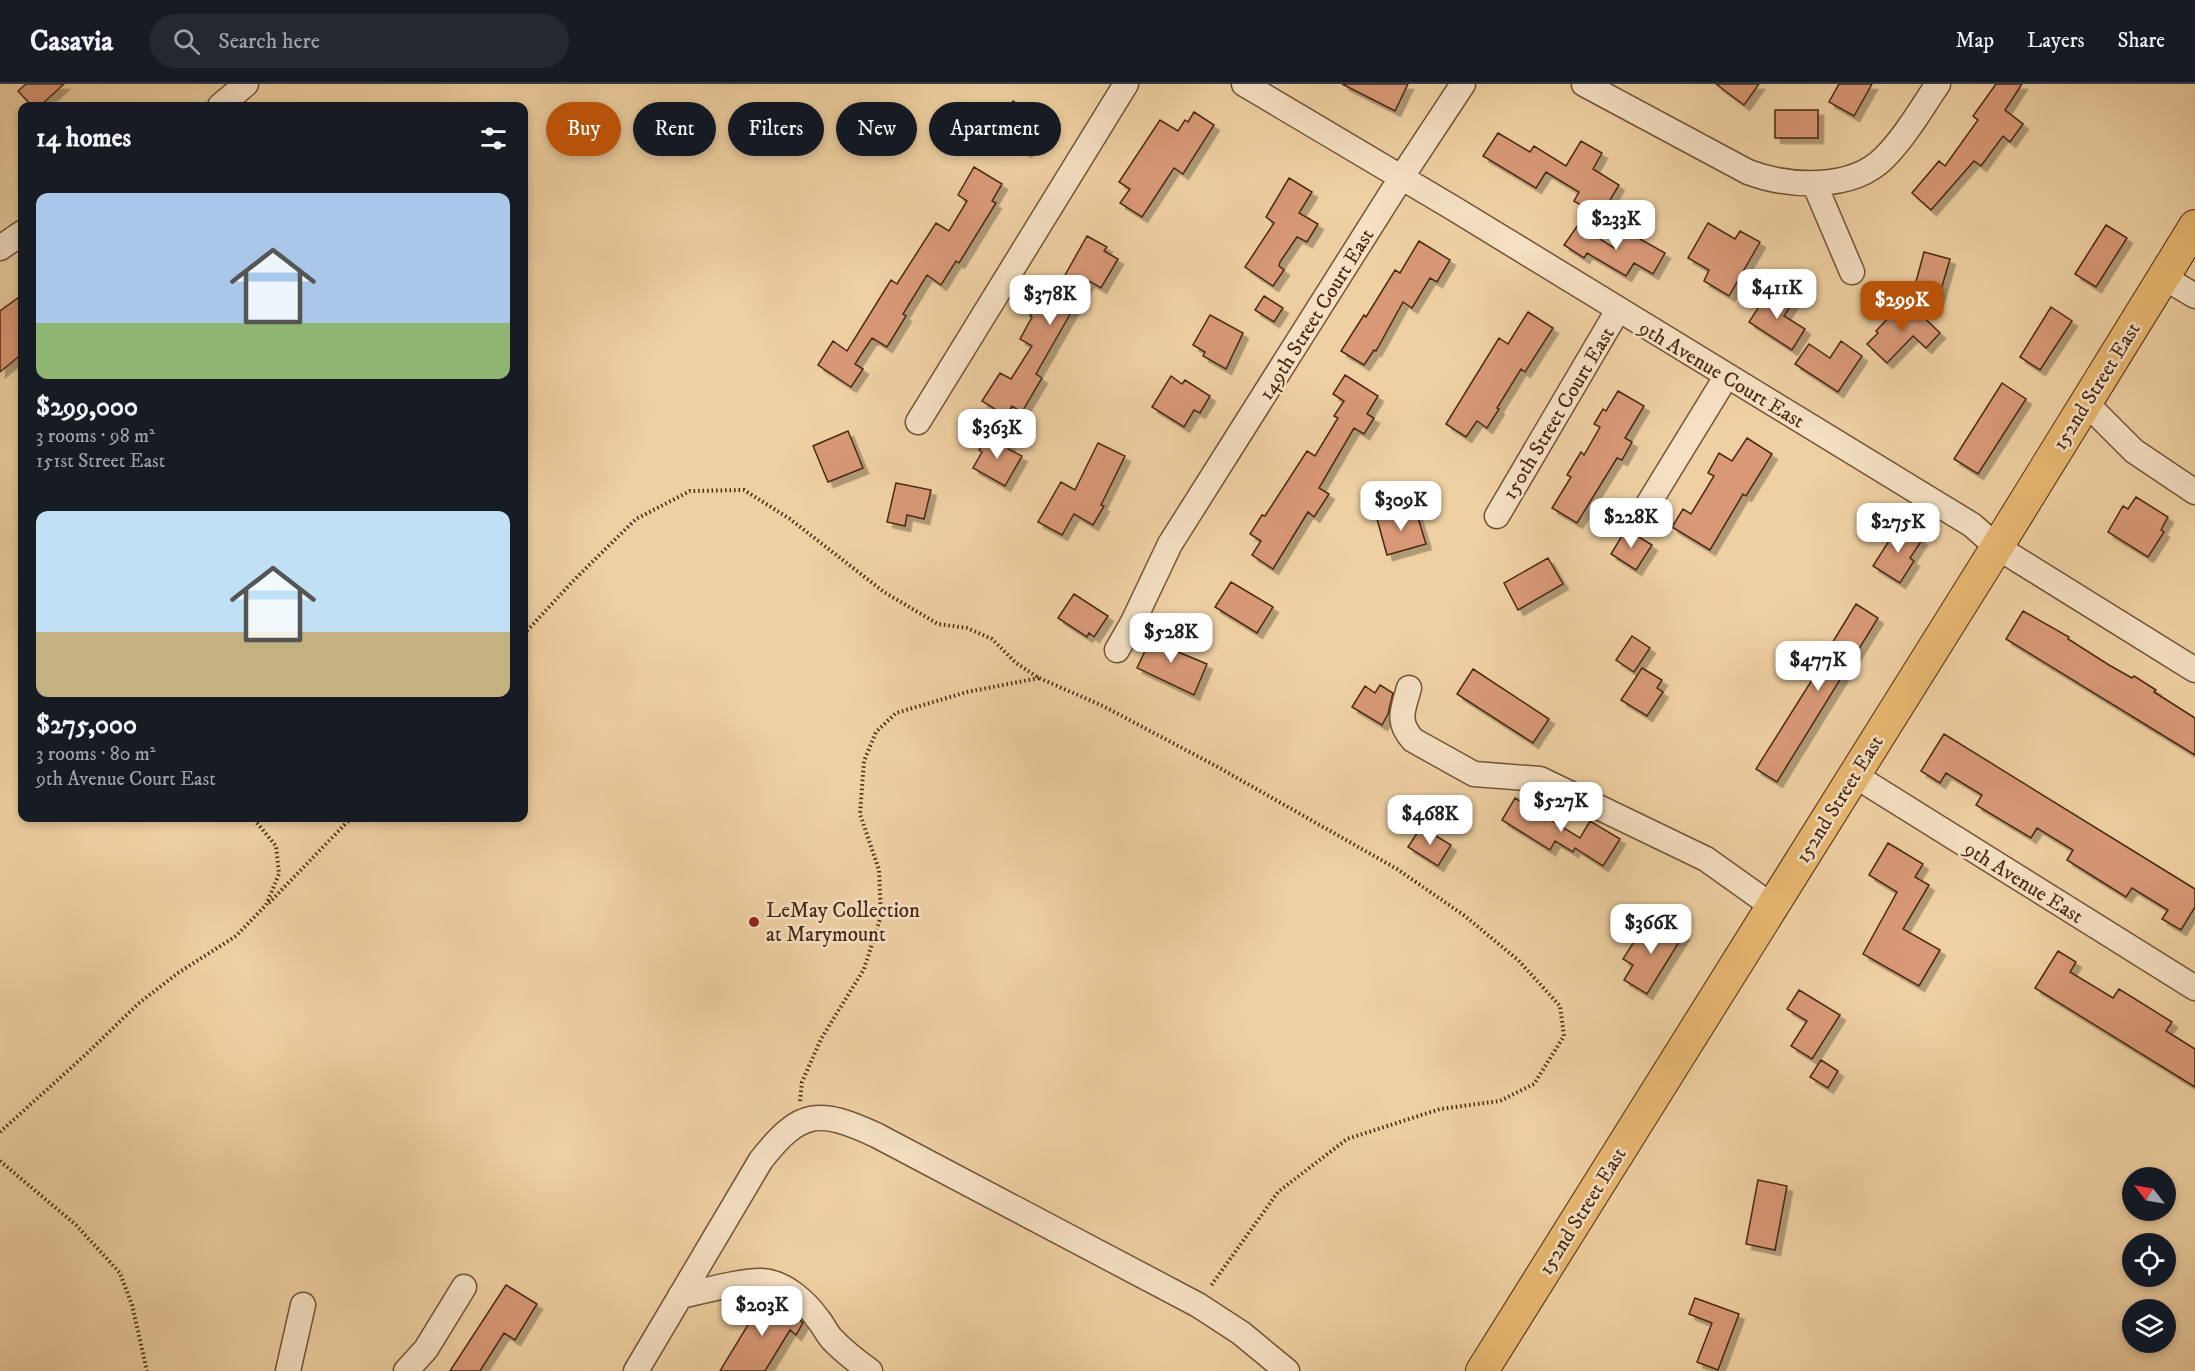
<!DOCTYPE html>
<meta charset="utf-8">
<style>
:root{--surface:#171b24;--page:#242831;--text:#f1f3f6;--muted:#9ea1a6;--line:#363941;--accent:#b45309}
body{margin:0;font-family:"IM FELL DW Pica",serif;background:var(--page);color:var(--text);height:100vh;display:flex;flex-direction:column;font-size:22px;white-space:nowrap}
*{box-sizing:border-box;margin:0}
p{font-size:20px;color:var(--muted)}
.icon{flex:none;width:33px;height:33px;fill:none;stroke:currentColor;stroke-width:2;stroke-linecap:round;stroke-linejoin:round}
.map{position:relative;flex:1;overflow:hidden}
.details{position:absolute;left:18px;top:18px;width:510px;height:720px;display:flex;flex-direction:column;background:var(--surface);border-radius:12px;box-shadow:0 3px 9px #0003}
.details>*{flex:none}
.guide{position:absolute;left:546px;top:18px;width:570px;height:54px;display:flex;gap:12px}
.needle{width:39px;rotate:301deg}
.buttons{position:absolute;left:2122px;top:1083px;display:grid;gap:12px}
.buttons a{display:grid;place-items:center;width:54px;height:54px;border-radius:50%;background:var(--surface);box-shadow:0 3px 9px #0003;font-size:30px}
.price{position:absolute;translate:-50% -51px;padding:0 14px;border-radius:12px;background:#fff;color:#222;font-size:20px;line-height:39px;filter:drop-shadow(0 2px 3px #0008)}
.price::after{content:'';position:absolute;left:50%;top:36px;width:18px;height:14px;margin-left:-9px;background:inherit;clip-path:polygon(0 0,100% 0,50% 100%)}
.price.selected{background:var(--accent);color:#fff}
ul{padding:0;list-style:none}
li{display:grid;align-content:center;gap:12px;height:318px;padding:0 18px}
li span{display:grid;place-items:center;height:186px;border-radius:12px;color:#555}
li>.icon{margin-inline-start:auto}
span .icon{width:108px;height:108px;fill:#fffc;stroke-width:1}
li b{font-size:26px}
h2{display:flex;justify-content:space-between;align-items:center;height:72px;padding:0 18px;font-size:26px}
.pill{padding:0 21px;border-radius:27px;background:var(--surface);box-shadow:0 3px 9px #0003;font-size:21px;line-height:54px}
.pill.selected{background:var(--accent);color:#fff}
header{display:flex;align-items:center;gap:36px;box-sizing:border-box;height:84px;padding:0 30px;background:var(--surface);border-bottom:2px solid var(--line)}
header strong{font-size:28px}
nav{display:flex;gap:33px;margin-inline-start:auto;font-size:21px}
.search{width:420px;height:54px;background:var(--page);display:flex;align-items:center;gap:15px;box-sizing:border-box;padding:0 21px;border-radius:33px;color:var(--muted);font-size:22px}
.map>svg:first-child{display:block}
.building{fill:#d99977;stroke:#482913;stroke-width:1.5;filter:url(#shadow)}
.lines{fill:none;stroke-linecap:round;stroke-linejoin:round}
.minor-casing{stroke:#725337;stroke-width:27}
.major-casing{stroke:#482913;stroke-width:34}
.path{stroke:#482913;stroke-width:4;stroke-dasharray:1.5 3;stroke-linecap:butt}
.minor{stroke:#f5e0c3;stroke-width:24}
.major{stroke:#e8b871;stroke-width:32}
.poi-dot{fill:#8f2418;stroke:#f5e0c3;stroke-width:2}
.labels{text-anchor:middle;stroke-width:5;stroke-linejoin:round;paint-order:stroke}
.street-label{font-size:21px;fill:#482913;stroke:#f5e0c3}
.poi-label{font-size:21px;fill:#482913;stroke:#f5e0c3;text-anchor:start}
</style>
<header>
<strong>Casavia</strong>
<div class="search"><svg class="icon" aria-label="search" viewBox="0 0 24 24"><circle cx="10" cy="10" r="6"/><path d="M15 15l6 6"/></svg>Search here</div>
<nav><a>Map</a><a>Layers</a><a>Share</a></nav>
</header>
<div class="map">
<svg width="2195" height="1287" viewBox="0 0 2195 1287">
<defs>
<filter id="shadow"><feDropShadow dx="5.5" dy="5.5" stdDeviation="0" flood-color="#0004"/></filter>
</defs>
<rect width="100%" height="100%" fill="#efd0a2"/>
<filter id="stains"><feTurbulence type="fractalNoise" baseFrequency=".00333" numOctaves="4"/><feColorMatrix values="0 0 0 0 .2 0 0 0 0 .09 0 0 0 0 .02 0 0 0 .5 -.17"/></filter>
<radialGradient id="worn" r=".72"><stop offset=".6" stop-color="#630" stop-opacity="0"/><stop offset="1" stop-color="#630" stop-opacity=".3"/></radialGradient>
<path class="building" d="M26 0H64L40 22H32L18 7Z
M1342 0H1408L1395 27Z
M1716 0H1759L1744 21Z
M1839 0H1872L1854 32 1829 18Z
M1996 0H2022L2005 26 2023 40 2010 58 2003 52 1981 82 1974 77 1931 126 1912 109 1939 77 1945 82 1978 36 1973 32Z
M1013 17 1045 38 1026 68 994 47Z
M1775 26H1818V54H1775Z
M1194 28 1214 41 1183 90 1174 84 1142 133 1120 119 1130 105 1119 98 1160 36 1178 47 1185 36 1188 38Z
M1498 49 1530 68 1534 62 1566 82 1581 57 1602 69 1593 85 1619 101 1606 123 1598 118 1592 128 1574 117 1579 108 1546 88 1536 104 1483 72Z
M974 83 1002 100 992 117 996 119 959 179 956 177 941 201 927 191 903 230 906 232 887 263 872 254 855 280 863 285 851 303 818 281 833 257 847 267 891 196 897 200 936 139 949 147 967 117 958 111Z
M1289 94 1312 108 1299 129 1318 140 1307 158 1297 153 1280 178 1279 182 1284 186 1273 202 1245 183 1274 139 1266 133Z
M1708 139 1735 155 1740 147 1760 158 1729 212 1704 197 1709 186 1688 174Z
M1578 141 1614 164 1624 146 1665 169 1653 190 1634 179 1626 192 1587 169 1584 174 1564 161Z
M2106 141 2127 154 2096 203 2075 190Z
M1087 152 1107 163 1104 167 1118 175 1101 204 1089 197 1036 290 1042 294 1022 328 1012 322 1006 332 982 317 1000 289 1011 295 1032 262 1020 255 1032 233 1030 232 1040 216 1046 219 1054 205 1056 207Z
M1419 157 1450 176 1437 198 1430 194 1412 224 1403 218 1376 267 1374 266 1364 281 1341 267 1364 231 1366 233 1395 186 1400 189Z
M1924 168 1950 175 1938 216 1913 209Z
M1771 204 1793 218 1784 232 1805 245 1792 266 1749 238Z
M22 211V270L0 288V227Z
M1264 212 1283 224 1274 238 1255 226Z
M1908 218 1940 249 1926 264 1913 252 1887 279 1867 260 1878 249 1876 247 1892 230 1893 232Z
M2051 223 2072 237 2040 286 2020 273Z
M1528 228 1553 244 1525 288 1521 285 1497 324 1499 325 1487 344 1477 337 1466 353 1446 340 1499 254 1508 260Z
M1210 231 1243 249 1226 285 1203 272 1205 268 1193 261Z
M1841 257 1862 272 1838 308 1795 280 1809 260 1830 274Z
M1345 291 1378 312 1367 330 1374 334 1364 350 1354 344 1319 404 1329 410 1314 433 1308 428 1273 485 1252 471 1261 457 1250 450 1262 431 1265 432 1307 367 1315 372 1338 334 1334 332 1344 317 1333 310Z
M1171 292 1182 300 1185 296 1210 312 1200 329 1194 326 1184 343 1152 323Z
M2002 299 2026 315 1978 390 1954 375Z
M1618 307 1644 322 1625 354 1632 358 1622 376 1617 374 1577 439 1552 424 1571 393 1567 391 1581 368 1584 371 1600 343 1594 340 1603 325 1606 327Z
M848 347 863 384 828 398 813 362Z
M989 349 1010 361 1008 365 1022 372 1005 402 973 384 982 368 979 366Z
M1747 354 1772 370 1746 412 1743 410 1710 466 1672 443 1683 425 1691 430 1714 392 1708 389 1719 369 1732 377Z
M1098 359 1125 372 1101 421 1104 422 1093 441 1074 430 1062 451 1038 438 1061 398 1075 406Z
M896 399 931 406 924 435 907 431 905 442 887 438Z
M2136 413 2168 433 2161 446 2164 448 2148 473 2108 448 2123 422 2128 425Z
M1415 424 1426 460 1387 471 1377 435Z
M1899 441 1922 456 1910 474 1914 477 1900 499 1873 482Z
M1626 445 1652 461 1636 486 1611 470Z
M1548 474 1563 500 1518 526 1504 499Z
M1231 498 1273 523 1257 549 1215 523Z
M1074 510 1108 532 1094 553 1089 549 1087 553 1058 534Z
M1856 520 1878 534 1777 698 1756 685 1812 596 1810 595Z
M2023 527 2069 553 2068 555 2109 581 2132 594 2134 592 2156 606 2154 608 2195 634V671L2006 555Z
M1149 547 1174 558 1171 565 1207 580 1194 611 1137 584 1145 567 1141 566Z
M1632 552 1650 564 1634 588 1616 576Z
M1642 584 1662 596 1657 604 1663 608 1647 632 1621 616Z
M1473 585 1549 635 1533 659 1457 610Z
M1380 601 1393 609 1388 630 1382 641 1352 623 1365 602 1375 609Z
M1944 650 2195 805V823L2181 846 2162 835 2168 826 2132 804 2126 813 2107 801 2067 776 2073 766 2037 744 2031 754 1976 721 1982 711 1946 689 1940 699 1921 687Z
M1515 714 1580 754 1590 737 1620 755 1603 782 1575 764 1573 768 1555 757 1550 766 1502 736Z
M1421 743 1451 761 1438 782 1408 763Z
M1888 759 1923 780 1915 793 1929 801 1903 845 1940 866 1919 902 1863 870 1897 808 1869 791Z
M1660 836 1684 850 1647 910 1624 896 1633 881 1623 875 1642 845 1651 851Z
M2058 867 2076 878 2070 888 2113 914 2119 905 2172 938 2166 947 2195 965V1003L2035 904Z
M1799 906 1840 931 1812 975 1791 962 1807 937 1787 925Z
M1821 976 1838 987 1828 1004 1810 993Z
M1758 1096 1787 1102 1775 1166 1746 1160Z
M506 1201 537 1220 515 1256 504 1249 480 1287H450Z
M760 1211 779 1217 803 1239 796 1251 790 1246 765 1287H720L757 1226 753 1223Z
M1695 1214 1739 1230 1718 1286 1697 1278 1712 1239 1689 1230Z"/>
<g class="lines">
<defs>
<path id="minor" d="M1244 0 1453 124 1972 441 1997 463 2195 586
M1584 0 1748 88C1788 103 1851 107 1884 74 1905 53 1921 25 1938 0
M220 22 246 0
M1814 99 1852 188
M0 164 22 149
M2163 193 2195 212
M2086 319 2134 367 2195 408
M918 338 1126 0
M1647 422 1726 293
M1497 432 1618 226
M1117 566 1133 538 1170 460 1401 94 1463 0
M1409 604C1403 626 1396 637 1413 656L1474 690 1540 695 1706 775 1772 822
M1854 691 2195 904
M680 1212C701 1208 742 1196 762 1197 784 1198 806 1218 818 1235 823 1241 826 1248 831 1254 843 1267 856 1277 870 1287
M288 1287 303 1221
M406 1287 426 1265 464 1203
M636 1287 761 1076C801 1025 819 1025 876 1051L1198 1221 1241 1249 1287 1287"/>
<path id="major" d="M1482 1287 1997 463 2195 142"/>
</defs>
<use href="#minor" class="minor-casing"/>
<use href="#major" class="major-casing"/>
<path class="path" d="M524 550 574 496 636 435 690 407 744 406 790 435 884 508 938 540 967 544 992 555 1016 579 1039 594 1103 622 1216 682 1397 785 1465 832 1518 876 1560 922 1564 952 1534 1000 1500 1017 1440 1025 1347 1055 1278 1108 1210 1203
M269 819 351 734
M800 1017 802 998 821 955 864 885 881 832 879 786 860 730 864 677 876 648 896 629 967 608 1039 594
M0 1048 83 973 138 920 178 889 236 852 266 821 279 790 276 762 253 734
M0 1077 76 1141 120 1189 132 1221 147 1287"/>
<use href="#minor" class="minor"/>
<use href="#major" class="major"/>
</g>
<circle class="poi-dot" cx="754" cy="838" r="6"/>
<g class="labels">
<g class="street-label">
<text transform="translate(1316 230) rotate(-58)" y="7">149th Street Court East</text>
<text transform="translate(1722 290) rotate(31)" y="7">9th Avenue Court East</text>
<text transform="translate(2096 302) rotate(-58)" y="7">152nd Street East</text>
<text transform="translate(1558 329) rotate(-59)" y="7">150th Street Court East</text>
<text transform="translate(1839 715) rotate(-58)" y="7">152nd Street East</text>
<text transform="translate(2024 798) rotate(32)" y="7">9th Avenue East</text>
<text transform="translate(1582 1127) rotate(-58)" y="7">152nd Street East</text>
</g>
<g class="poi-label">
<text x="766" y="833">LeMay Collection<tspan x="766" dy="24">at Marymount</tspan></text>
</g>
</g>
<rect width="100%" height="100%" filter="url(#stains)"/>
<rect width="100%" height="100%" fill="url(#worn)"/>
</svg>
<div class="buttons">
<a><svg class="needle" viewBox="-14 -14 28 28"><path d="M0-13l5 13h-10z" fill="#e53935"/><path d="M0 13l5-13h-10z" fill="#9ea1a6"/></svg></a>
<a><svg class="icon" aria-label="locate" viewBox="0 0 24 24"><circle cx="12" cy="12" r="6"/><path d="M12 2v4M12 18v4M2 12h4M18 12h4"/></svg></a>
<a><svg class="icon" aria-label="layers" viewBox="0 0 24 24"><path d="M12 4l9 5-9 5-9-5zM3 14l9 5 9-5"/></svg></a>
</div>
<b class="price" style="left:1616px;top:167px">$233K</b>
<b class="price" style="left:1777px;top:236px">$411K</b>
<b class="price" style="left:1050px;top:242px">$378K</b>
<b class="price selected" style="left:1902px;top:248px">$299K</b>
<b class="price" style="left:997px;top:376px">$363K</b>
<b class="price" style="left:1401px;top:448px">$309K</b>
<b class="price" style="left:1631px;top:465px">$228K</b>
<b class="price" style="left:1898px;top:470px">$275K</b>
<b class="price" style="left:1171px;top:580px">$528K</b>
<b class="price" style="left:1818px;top:608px">$477K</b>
<b class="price" style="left:1561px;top:749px">$527K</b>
<b class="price" style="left:1430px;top:762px">$468K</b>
<b class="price" style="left:1651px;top:871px">$366K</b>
<b class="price" style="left:762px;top:1253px">$203K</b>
<div class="guide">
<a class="pill selected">Buy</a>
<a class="pill">Rent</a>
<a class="pill">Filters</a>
<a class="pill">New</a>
<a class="pill">Apartment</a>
</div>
<section class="details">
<h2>14 homes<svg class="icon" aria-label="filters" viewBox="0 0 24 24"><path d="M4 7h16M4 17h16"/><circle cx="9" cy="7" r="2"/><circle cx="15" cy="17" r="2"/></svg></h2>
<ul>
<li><span style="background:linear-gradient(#a9c7e8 70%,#8fb573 0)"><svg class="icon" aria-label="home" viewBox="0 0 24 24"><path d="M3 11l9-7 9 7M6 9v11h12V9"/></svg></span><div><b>$299,000</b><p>3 rooms · 98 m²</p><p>151st Street East</p></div></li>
<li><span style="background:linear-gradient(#bfe0f5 65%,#c2b280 0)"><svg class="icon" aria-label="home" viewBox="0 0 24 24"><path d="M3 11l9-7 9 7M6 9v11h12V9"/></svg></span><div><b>$275,000</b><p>3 rooms · 80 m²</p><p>9th Avenue Court East</p></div></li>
</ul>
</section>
</div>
